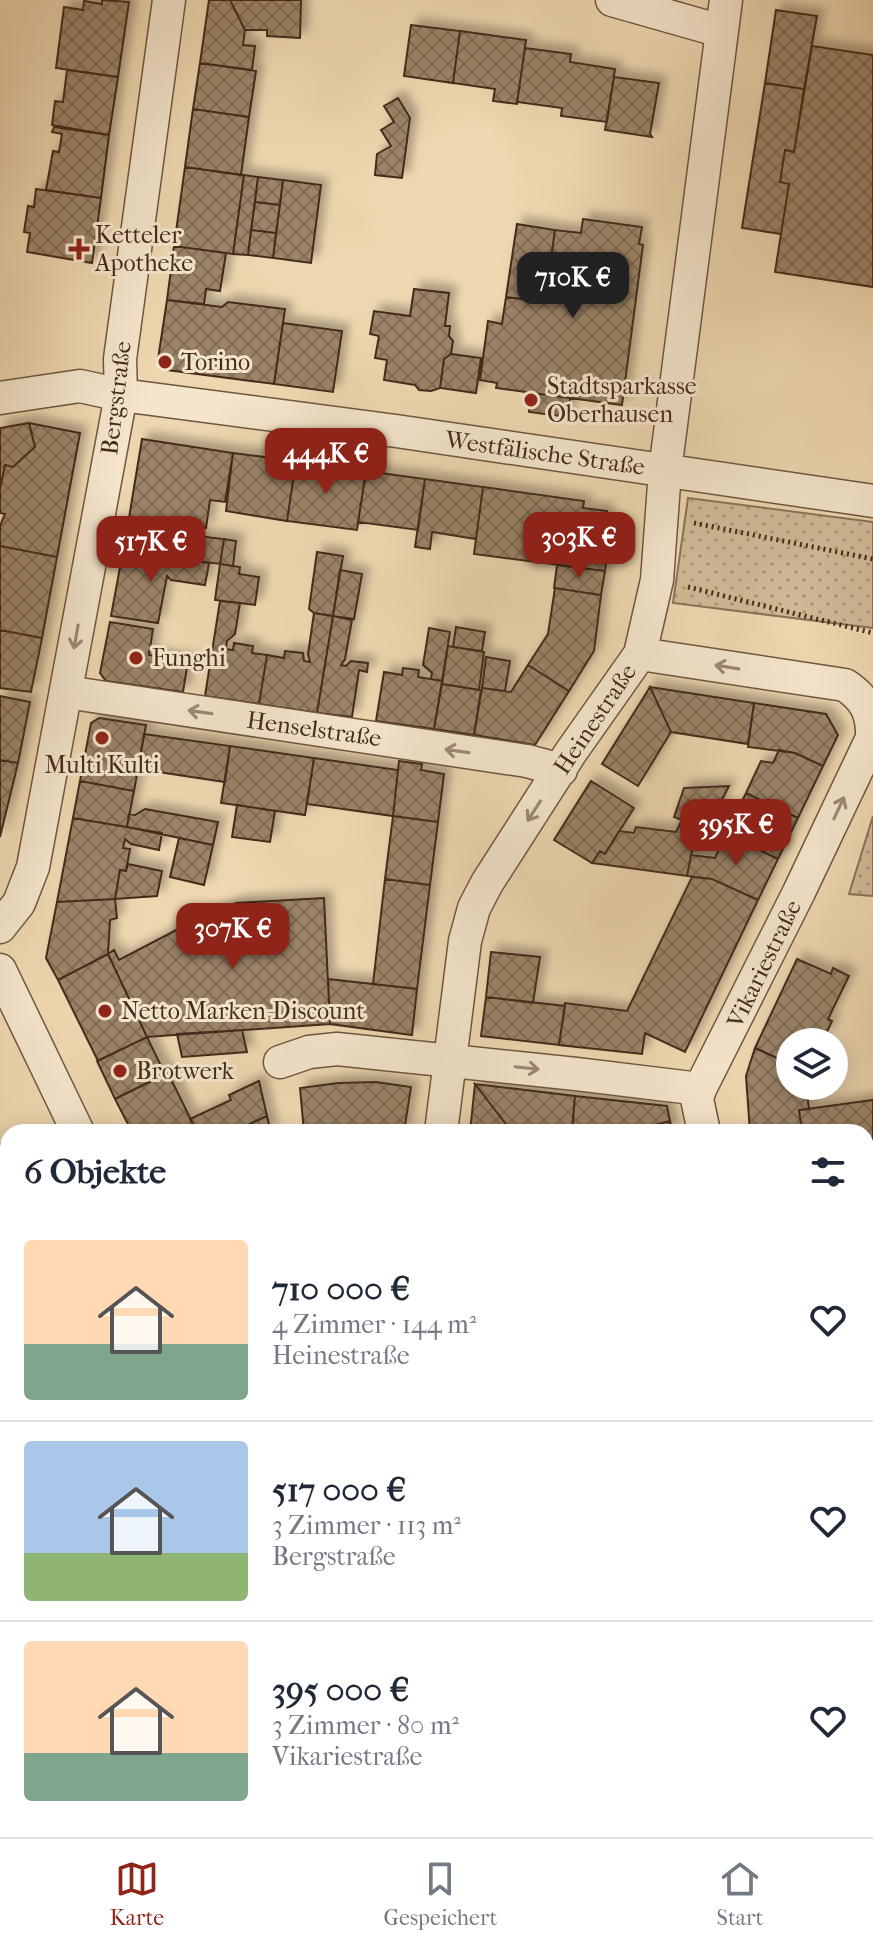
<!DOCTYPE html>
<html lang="de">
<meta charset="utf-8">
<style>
:root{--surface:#fff;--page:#f2f2f3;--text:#1f2937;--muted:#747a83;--line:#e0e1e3;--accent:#8f2418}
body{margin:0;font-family:"IM FELL French Canon",serif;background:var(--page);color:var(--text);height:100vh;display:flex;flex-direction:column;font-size:30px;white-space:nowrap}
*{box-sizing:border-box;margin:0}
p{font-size:26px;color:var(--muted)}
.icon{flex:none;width:44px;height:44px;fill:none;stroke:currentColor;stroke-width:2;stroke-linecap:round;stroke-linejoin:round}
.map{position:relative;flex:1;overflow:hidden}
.sheet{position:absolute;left:0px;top:1124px;width:874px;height:714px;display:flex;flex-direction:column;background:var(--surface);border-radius:24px 24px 0 0;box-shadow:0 4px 20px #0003}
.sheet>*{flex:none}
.tools{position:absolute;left:776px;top:1028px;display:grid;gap:16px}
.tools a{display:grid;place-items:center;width:72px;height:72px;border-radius:50%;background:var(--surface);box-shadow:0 4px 20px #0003;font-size:40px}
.price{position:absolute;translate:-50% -68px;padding:0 18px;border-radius:16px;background:var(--accent);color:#fff;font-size:26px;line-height:52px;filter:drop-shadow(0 2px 4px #0008)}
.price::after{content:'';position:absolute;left:50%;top:48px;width:24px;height:18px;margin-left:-12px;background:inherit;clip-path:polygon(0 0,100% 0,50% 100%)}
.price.selected{background:#222;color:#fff}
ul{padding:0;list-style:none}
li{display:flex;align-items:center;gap:24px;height:200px;padding:0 24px}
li+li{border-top:2px solid var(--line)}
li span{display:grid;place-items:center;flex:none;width:224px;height:160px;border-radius:8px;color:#555}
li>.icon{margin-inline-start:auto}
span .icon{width:96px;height:96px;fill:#fffc;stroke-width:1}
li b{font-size:34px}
h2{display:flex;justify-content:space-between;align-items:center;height:96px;padding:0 24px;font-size:34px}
.tab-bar{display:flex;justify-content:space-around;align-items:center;height:112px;border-top:2px solid var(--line);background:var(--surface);font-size:22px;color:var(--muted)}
.tab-bar a{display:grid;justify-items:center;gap:4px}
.tab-bar .selected{color:var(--accent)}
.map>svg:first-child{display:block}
.grass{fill:url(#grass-dots);stroke:#8a7259;stroke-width:2}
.building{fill:url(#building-cross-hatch);stroke:#442b1b;stroke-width:2;filter:url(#shadow)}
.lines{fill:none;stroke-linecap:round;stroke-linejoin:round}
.street-casing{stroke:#6e5640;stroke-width:35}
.path{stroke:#442b1b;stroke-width:5;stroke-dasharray:2 4;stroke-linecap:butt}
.street{stroke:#f4e5cc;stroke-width:32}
.oneway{stroke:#9c8874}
.poi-dot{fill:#8f2418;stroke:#f4e5cc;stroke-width:3}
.labels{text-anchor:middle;stroke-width:6;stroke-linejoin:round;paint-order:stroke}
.poi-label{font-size:24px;fill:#442b1b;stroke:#f4e5cc;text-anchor:start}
.street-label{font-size:24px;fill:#442b1b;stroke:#f4e5cc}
</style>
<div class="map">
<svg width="873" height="1837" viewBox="0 0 873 1837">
<defs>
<pattern id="grass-dots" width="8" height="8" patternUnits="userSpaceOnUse" patternTransform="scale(2)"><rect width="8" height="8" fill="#d1ba97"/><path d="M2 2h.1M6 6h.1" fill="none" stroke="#ab977a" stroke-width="1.8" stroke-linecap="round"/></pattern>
<pattern id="building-cross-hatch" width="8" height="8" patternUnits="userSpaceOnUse" patternTransform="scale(2)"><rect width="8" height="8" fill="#9c8468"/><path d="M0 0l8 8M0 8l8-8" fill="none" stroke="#816c55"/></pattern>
<filter id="shadow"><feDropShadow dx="7" dy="-7" stdDeviation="4" flood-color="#0004"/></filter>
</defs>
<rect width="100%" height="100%" fill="#eed7b0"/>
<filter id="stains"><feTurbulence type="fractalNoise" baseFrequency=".0025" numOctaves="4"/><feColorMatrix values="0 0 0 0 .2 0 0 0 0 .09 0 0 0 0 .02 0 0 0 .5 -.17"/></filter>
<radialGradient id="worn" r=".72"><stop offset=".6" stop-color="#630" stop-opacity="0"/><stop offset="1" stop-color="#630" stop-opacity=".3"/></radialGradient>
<path class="grass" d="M688 498 873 522V628L673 603Z
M873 816V896L849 894Z
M866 1400 873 1407V1593L866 1569Z"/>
<path class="building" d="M102 0 129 2 118 77 56 68 64 7 83 10 84 1 102 4Z
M209 0H230L245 30 243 45 255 46 252 70 200 63Z
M230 0H301L300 38 267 36V30H245Z
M776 10 817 16 804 89 765 83Z
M411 25 460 31 453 83 404 76Z
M460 31 526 40 517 104 493 101 495 89 453 83Z
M812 46 873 55V287L775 272 789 184 780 182 785 150 794 152Z
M525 48 571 54 570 62 615 69 607 122 561 116 562 108 517 102Z
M200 63 256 71 249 117 193 109Z
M67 70 118 77 109 135 52 125 55 101 63 102Z
M614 77 659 83 650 134 652 137 605 130Z
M765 83 804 89 794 152 785 150 780 182 789 184 781 234 742 228Z
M398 98 410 118 402 178 375 175 377 154 391 146 381 130 394 122 384 106Z
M193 109 249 117 241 175 185 167Z
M54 127 109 135 101 198 46 190 53 151 59 152 62 134 52 132Z
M185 167 244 175 233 254 174 246Z
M244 175 258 177 248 255 233 254Z
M258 177 283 180 280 205 255 202Z
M283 180 321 185 311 263 273 258Z
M36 189 101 198 92 263 27 252 30 233 24 232 28 206 34 207Z
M255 202 280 205 276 233 251 230Z
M583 219 642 227 639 244 643 245 622 405 496 388 497 383 480 380 488 321 502 324 506 297 545 302 555 230 581 233Z
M517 224 555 230 545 302 506 297Z
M251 230 276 233 273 258 248 255Z
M174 246 226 253 220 291 206 289 204 304 167 300Z
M414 289 449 293 445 326H450L449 336 453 341 451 354 444 359 440 388 431 391 419 390 415 385 384 380 387 360 375 358 379 336 370 334 374 311 410 316Z
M167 300 222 307 228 302 285 309 274 384 167 370 158 359Z
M283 323 342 331 333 392 274 384Z
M451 354 481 358 476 393 440 388 444 359Z
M531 393 570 398 567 417 529 412Z
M29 423 35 447 13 467 5 465 0 489V428Z
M29 423 80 433 57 557 0 546V526L5 514 0 513V489L5 465 13 467 35 447Z
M142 439 233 453 225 502 210 500 206 528 183 524 182 533 128 524Z
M233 453 296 461 287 521 226 511Z
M296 461 366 471 357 530 287 521Z
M366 471 425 479 418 530 358 522Z
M425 479 483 487 476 539 432 532 430 549 415 547Z
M483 487 584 501 583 508 607 511 604 535 610 536 605 571 474 554Z
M128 524 179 533 177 547 196 550 198 536 224 539 220 564 123 551Z
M224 539 236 541 233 566 220 564Z
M0 546 57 557 42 638 0 630Z
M123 551 209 563 205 585 171 580 167 576 158 623 111 616Z
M317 552 343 556 333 616 314 613 309 609Z
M220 564 240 567 239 574 259 577 255 605 215 600Z
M557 565 605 571 601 595 554 588Z
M340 570 362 574 354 619 333 616Z
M555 588 601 595 594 651 569 691 528 665 548 634Z
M220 601 240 603 235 634 227 641 226 649 233 650 234 643 253 646 252 653 267 655 259 704 205 696Z
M314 613 333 616 317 713 259 704 267 655 284 658 285 651 303 653 304 661 310 662 308 654Z
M333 616 352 620 345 659 341 665 346 666 351 661 368 663 367 672 359 670 352 717 317 713Z
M110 622 153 629 149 655 188 661 183 692 106 681 100 673Z
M456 627 485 632 482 651 453 647Z
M429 628 450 632 442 681 431 679 432 673 423 665Z
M0 630 42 638 31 692 0 688Z
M448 646 484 652 479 690 442 684Z
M486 657 510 661 505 691 482 688Z
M528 665 569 691 535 745 474 735 482 688 511 692Z
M403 668 419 670 418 677 442 681 434 729 376 721 384 672 402 675Z
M442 684 481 690 474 735 434 729Z
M650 687 671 732 638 786 602 764Z
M650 687 754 703 748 744 671 732Z
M0 696 30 702 18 763 0 760Z
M754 703 826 714 838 735 823 766 795 753 748 747Z
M99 718 146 725 134 791 80 781 91 723Z
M144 734 230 746 225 782 138 769Z
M230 746 314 758 305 815 221 803Z
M779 750 795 753 823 766 798 818 746 793 761 761 773 763Z
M314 758 398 770 393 816 307 804Z
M0 760 18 763 0 837Z
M399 761 422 764 421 770 444 774 438 822 393 816Z
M80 781 134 791 127 827 73 818Z
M591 781 634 808 605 854 600 851 592 863 554 840Z
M729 786 708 827 703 825 691 855 687 876 592 863 600 851 605 854 619 831 634 833 636 827 676 832 682 820 674 817 684 788Z
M746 793 798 818 778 859 726 834Z
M237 805 275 811 270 842 232 837Z
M145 809 218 822 213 845 127 827 129 814 135 815Z
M393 816 438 822 430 885 385 879Z
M73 818 162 833 159 850 131 844 125 839 123 848 130 849 126 871 120 870 115 899 57 902Z
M726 834 778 859 758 900 712 879 687 876 691 855 715 858Z
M179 838 213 845 204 885 170 877Z
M128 864 162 871 157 896 115 899 120 870 126 871Z
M692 877 712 879 758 900 685 1052 645 1033 642 1054 559 1045 565 1003 627 1011Z
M385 879 430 885 417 989 373 984Z
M324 898 330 1024 147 1037 108 954 114 950 119 960 184 926 236 903Z
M115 899 117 918 110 920 108 954 58 980 46 958 57 902Z
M491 952 540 957 533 1003 486 997Z
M108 954 147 1037 98 1061 58 980Z
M797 959 831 974 833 968 849 976 828 1019 832 1021 826 1034 822 1032 818 1042H790V1064L755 1048Z
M328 979 417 989 412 1035 330 1024Z
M486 997 565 1006 559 1045 481 1036Z
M242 1030 247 1052 182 1057 177 1034Z
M147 1037 165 1074 115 1099 97 1061Z
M755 1048 790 1064V1086H806L809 1109 799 1110 802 1132H750L746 1076Z
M168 1073 197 1132H132L115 1099Z
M259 1081 267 1116 232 1132H197L190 1119 231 1100 229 1095Z
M376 1082 411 1087 404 1132H304L300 1088 338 1083Z
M475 1084 512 1132H470Z
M475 1084 575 1096 572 1132H512Z
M575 1096 667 1106 670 1121 629 1132 572 1129Z
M873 1100V1150L866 1151V1132H802L799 1110Z
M267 1116 271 1132H232Z
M670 1121 673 1132H629Z
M8 1186V1232L0 1216V1190Z
M873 1211V1282L866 1283V1212Z
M0 1216 8 1232V1268L0 1272Z
M866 1307H873V1359H866Z
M8 1334V1400L0 1404V1338Z
M3 1494 8 1507 0 1523V1495Z
M867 1673H873V1757Z
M8 1803V1830H139L141 1837H0V1805Z
M288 1830H306L307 1837H250Z
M447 1830H709L674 1837H448Z"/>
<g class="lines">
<defs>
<path id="street" d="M612 0 721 31
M0 398 80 386 121 395 396 431 873 501
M640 654 845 685C865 698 873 713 872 738L799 892 700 1089 697 1099 704 1132
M66 692 527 761 561 770
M0 927 19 903 33 867 121 395 120 359 169 0
M0 970 78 1132
M280 1062 309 1052 337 1049 576 1074 700 1089
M441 1132 465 941 474 908 487 883 571 752 640 654 657 580 665 471 726 0
M0 1163 8 1159
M866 1187 873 1186
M866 1383 873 1382
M0 1695 8 1693
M372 1830 374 1837
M865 1830 869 1837"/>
</defs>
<use href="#street" class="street-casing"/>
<path class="path" d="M694 523 873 559
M688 587 873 633
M866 1442 873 1443
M866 1638 873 1639
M722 1830 723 1837"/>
<use href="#street" class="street"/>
</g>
<defs><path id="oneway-shaft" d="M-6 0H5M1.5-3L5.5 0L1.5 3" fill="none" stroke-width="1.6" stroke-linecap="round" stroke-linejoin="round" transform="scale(2)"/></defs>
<g class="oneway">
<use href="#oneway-shaft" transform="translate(76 637) rotate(100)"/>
<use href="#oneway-shaft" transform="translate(727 667) rotate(-171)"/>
<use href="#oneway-shaft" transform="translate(200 712) rotate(-172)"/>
<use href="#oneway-shaft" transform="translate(457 751) rotate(-172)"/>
<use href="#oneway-shaft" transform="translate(839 808) rotate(-65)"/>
<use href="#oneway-shaft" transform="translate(534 811) rotate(123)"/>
<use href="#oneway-shaft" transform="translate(527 1068) rotate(6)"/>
</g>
<g class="poi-dot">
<path d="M75 237h8v8h8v8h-8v8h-8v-8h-8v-8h8z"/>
<circle cx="165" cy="362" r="8"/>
<circle cx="531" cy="400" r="8"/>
<circle cx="136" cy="658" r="8"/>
<circle cx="102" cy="738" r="8"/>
<circle cx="105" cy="1011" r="8"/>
<circle cx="120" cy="1071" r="8"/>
</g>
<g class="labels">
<g class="poi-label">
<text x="95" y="243">Ketteler<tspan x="95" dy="28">Apotheke</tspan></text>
<text x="181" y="370">Torino</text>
<text x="547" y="394">Stadtsparkasse<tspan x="547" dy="28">Oberhausen</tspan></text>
<text x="152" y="666">Funghi</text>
<text x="102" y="773" text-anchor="middle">Multi Kulti</text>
<text x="121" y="1019">Netto Marken-Discount</text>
<text x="136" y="1079">Brotwerk</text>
</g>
<g class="street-label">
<text transform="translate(116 398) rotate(-83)" y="8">Bergstraße</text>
<text transform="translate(545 453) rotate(8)" y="8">Westfälische Straße</text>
<text transform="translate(595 719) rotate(-56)" y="8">Heinestraße</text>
<text transform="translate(314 729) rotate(8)" y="8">Henselstraße</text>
<text transform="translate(764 964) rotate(-64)" y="8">Vikariestraße</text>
</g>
</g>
<rect width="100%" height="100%" filter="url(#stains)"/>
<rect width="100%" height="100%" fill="url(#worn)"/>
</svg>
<div class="tools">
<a><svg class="icon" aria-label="layers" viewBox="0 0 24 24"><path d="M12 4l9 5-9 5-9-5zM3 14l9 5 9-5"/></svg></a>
</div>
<b class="price selected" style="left:573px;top:320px">710K €</b>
<b class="price" style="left:326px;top:496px">444K €</b>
<b class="price" style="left:579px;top:580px">303K €</b>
<b class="price" style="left:151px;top:584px">517K €</b>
<b class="price" style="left:736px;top:867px">395K €</b>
<b class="price" style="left:233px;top:971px">307K €</b>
<section class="sheet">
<h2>6 Objekte<svg class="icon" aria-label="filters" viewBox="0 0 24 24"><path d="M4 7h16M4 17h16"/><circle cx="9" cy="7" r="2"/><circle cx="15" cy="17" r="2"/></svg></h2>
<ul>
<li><span style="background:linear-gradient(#ffd9b3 65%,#7fa58c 0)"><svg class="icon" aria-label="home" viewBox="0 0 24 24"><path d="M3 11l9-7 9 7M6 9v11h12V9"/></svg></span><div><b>710 000 €</b><p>4 Zimmer · 144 m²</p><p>Heinestraße</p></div><svg class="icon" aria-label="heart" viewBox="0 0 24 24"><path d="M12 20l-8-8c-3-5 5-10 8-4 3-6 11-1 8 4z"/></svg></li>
<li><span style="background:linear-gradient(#a9c7e8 70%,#8fb573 0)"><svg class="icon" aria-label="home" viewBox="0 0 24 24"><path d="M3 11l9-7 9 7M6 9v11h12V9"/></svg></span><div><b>517 000 €</b><p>3 Zimmer · 113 m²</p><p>Bergstraße</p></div><svg class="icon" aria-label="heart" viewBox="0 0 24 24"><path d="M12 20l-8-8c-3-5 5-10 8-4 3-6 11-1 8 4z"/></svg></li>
<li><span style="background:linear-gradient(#ffd9b3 70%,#7fa58c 0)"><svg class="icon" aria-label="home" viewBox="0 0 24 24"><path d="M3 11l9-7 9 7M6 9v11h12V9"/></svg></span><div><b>395 000 €</b><p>3 Zimmer · 80 m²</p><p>Vikariestraße</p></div><svg class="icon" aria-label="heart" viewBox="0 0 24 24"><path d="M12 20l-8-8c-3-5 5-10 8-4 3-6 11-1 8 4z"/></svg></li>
</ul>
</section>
</div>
<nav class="tab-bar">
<a class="selected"><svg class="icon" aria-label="map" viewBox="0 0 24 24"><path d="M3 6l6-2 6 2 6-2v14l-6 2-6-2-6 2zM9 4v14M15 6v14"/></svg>Karte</a>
<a><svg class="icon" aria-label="saved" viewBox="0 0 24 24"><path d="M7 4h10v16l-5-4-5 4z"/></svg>Gespeichert</a>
<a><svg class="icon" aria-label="home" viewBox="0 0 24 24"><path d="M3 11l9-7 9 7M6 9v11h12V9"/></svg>Start</a>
</nav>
